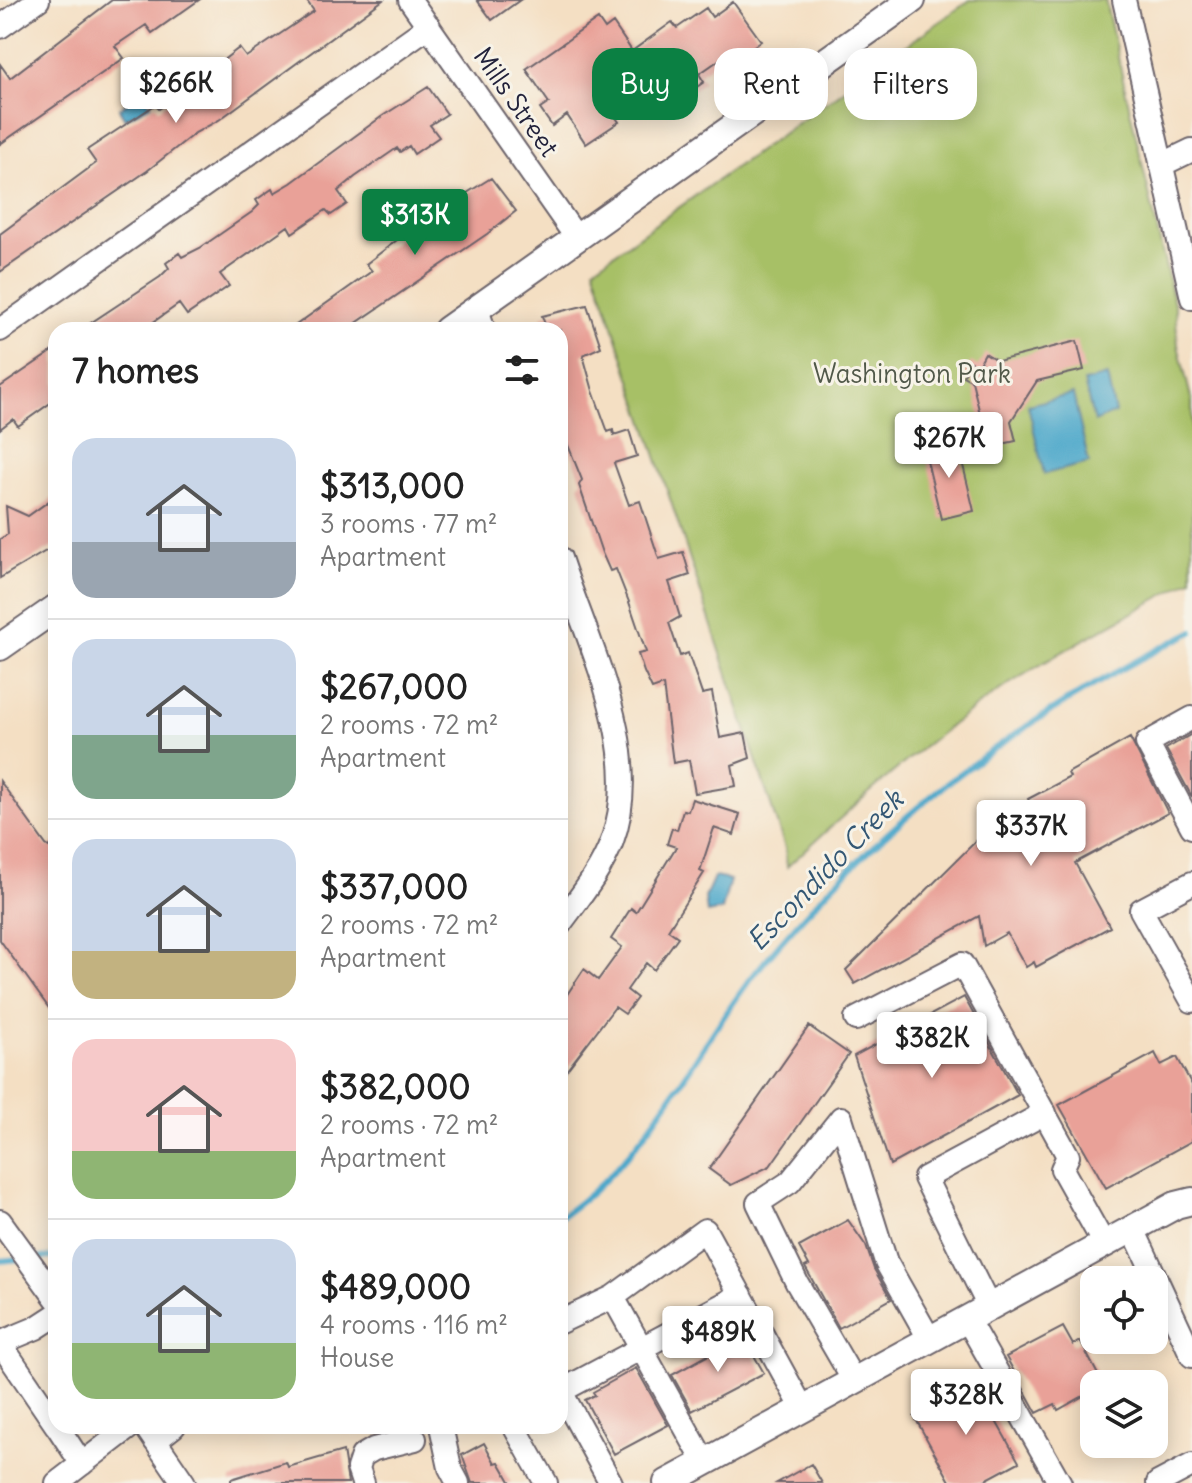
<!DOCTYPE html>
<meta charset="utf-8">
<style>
:root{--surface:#fff;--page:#f6f6f6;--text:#222;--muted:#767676;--line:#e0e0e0;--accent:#0b8043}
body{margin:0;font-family:Delius,sans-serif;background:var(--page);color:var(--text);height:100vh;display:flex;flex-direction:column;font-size:30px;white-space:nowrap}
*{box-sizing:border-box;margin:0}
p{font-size:26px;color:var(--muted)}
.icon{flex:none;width:44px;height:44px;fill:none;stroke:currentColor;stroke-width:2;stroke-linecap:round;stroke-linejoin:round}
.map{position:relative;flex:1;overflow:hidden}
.drawer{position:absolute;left:48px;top:322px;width:520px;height:1112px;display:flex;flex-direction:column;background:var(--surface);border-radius:24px;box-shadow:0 4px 20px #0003}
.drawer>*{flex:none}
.banner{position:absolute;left:592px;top:48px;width:480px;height:72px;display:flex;gap:16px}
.controls{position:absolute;left:1080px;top:1266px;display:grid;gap:16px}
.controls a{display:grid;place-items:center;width:88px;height:88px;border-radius:16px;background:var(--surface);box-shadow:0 4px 20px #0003;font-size:40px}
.price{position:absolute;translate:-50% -68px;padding:0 18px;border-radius:8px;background:#fff;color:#222;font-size:26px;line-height:52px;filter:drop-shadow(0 2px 4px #0008)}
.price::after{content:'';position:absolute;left:50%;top:48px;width:24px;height:18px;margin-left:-12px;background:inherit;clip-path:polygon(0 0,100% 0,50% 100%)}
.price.current{background:var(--accent);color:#fff}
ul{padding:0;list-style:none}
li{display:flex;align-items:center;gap:24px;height:200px;padding:0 24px}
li+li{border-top:2px solid var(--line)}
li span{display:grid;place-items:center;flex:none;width:224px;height:160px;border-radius:24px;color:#555}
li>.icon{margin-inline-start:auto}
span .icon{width:96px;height:96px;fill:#fffc;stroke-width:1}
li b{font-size:34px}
h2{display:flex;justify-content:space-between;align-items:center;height:96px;padding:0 24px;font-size:34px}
.pill{padding:0 28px;border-radius:24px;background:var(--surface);box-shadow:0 4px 20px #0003;font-size:28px;line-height:72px}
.pill.current{background:var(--accent);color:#fff}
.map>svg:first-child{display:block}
.green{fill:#a7c066;stroke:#647150;stroke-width:2}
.water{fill:#4ca7ca;stroke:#376482;stroke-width:2}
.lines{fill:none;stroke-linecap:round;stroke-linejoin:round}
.stream{stroke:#4ca7ca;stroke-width:6}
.building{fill:#e9a198}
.minor-casing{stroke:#6c646b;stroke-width:26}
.major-casing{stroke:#6c646b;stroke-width:30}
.minor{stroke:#fff;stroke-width:22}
.major{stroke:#fff;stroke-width:26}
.labels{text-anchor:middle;stroke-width:6;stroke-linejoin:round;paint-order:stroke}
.street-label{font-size:26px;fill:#22223b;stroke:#f7f3e8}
.park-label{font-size:26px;fill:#51594a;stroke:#f7f3e8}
.water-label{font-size:28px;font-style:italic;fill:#335774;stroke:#f7f3e8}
</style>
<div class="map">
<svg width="1192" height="1483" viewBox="0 0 1192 1483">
<rect width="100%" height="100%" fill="#f7f3e8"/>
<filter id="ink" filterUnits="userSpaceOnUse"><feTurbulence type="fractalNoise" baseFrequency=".0125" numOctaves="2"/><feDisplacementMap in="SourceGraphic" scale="16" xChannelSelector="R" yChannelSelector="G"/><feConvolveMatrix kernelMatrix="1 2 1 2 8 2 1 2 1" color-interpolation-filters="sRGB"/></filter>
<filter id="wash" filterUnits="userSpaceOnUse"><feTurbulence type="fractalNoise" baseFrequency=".006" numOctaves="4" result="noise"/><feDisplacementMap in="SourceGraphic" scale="32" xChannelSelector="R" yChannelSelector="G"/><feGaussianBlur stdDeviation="1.8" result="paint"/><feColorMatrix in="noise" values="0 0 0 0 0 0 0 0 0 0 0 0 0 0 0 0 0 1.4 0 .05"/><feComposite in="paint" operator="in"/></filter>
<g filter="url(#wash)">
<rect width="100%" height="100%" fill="#f4dfc3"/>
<path class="green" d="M970 0H1105L1175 308 1178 345 1192 402V579C1127 617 1060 650 997 692 922 744 854 805 787 867L785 848 594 268Z"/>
<path class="water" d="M141 93 151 105 125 119 119 109Z
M1107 376 1115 413 1094 422 1084 382Z
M1073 394 1089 463 1044 474 1028 405Z
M714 877 730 880 722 910 707 913 705 897Z"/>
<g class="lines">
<path class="stream" d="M560 1217C648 1159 692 1053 756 972 879 820 1018 719 1192 632
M36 1258 56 1257
M0 1261 20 1259"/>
</g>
<g id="blocks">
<path class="building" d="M112 0H199L152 33 146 25 115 46 124 58 0 144V64L10 78Z
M306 0H383L219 120 195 133 147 171 0 272V234L96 163 87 150 155 105 159 109 184 91 191 99 228 71 222 61 239 48 246 57 314 11Z
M477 0H520L492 20Z
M733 2 761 41 740 56 735 49 699 74 704 82 675 102 670 94 660 101 637 68 599 93 619 122 586 144 567 115 552 126 540 109 549 103 526 69 598 19 605 29 613 23 632 51 672 22 677 28 706 8 712 17Z
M428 87 447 114 430 125 439 137 414 154 409 146 400 152 397 148 355 177 338 191 347 204 331 215 326 210 292 233 288 226 220 274 229 286 187 315 179 304 142 330 133 322 122 330H80L160 277 169 268 166 263 179 253 182 257 200 248 252 212 259 205 256 200 272 189 274 193 291 183 381 117Z
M491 178 516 211 487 234 346 330H289L372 271 366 264 419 223Z
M587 305 601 347 583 355 593 391 608 432 613 430 614 435 629 430 637 456 614 463 629 505 640 501 659 559 683 552 690 575 669 582 680 617 669 623 680 656 688 653 702 694 712 692 720 738 745 733 750 758 732 765 736 786 695 793 689 760 673 763 663 685 652 689 644 672 638 654 646 652 629 602 616 569 610 571 602 553 579 485 582 480 560 425V330H547L542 316Z
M1077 341 1084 370 1037 381 1011 421 1016 441 988 447 972 381 963 376 971 362 978 366 985 353 998 361Z
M56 349V399L18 426 13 419 0 429V387Z
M957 440 974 511 941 519 924 448Z
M56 496V545L0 578V539L8 534 6 506 28 516Z
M1192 734V797L1166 749Z
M1130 738 1168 813 1075 863 1110 927 1036 967 1034 962 1026 967 1007 933 984 946 979 916 855 984 846 970 980 837 1031 804 1028 799 1070 777 1068 773Z
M0 781 46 845 49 847 56 842V1018L0 940Z
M692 799 740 814 734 835 714 828 700 871 704 873 668 930 678 937 654 970 646 963 627 990 637 998 625 1014 615 1007 560 1079V1005L584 969 598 980 622 947 611 939 631 908 636 912 676 847 667 844 672 828 677 830 683 810 688 811Z
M964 997 1018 1095 890 1165 854 1056Z
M809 1026 849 1054 770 1166 731 1185 709 1169Z
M1155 1053 1161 1065 1177 1057 1192 1085V1141L1106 1188 1059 1105Z
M848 1220 866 1246 874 1269 891 1299 839 1328 805 1267 809 1265 799 1247Z
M1063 1327 1073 1345 1080 1341 1103 1384H1094V1390L1058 1410 1055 1404 1037 1413 1006 1357Z
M743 1336 764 1373 692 1411 672 1375Z
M636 1368 668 1425 614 1454 585 1400 595 1395 593 1392Z
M974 1382 1019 1462 980 1483H951L914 1416Z
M484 1443 495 1463 499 1462 511 1483H472L462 1455Z
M343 1451 348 1483H231V1479L286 1462 288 1467Z
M811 1464 822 1483H777Z"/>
</g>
</g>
<g filter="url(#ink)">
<use href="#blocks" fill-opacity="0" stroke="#6c646b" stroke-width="2"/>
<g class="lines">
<defs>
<path id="minor" d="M410 0 576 237
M1124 0 1192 298
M0 27 38 0
M1161 165 1192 150
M477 309 484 330
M0 330 429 26
M560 558C588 645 645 752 612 841 601 872 579 898 560 924
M1192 718 1147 743 1192 827
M1192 883 1141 910 1192 1001
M856 1019 962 964 1068 1156 1062 1169 1104 1244
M841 1118 790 1182 758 1203 797 1283 854 1381
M841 1118 886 1262 930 1340
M0 1221 56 1298
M1133 1229 1192 1356
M613 1297 705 1463
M989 1307 925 1178 1045 1113
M967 1319 1060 1483
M560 1322 613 1297 705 1230 803 1409
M0 1343 56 1425
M0 1343 36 1328 56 1315
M560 1390 611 1483
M561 1391 741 1295
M57 1426 82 1464
M145 1426 184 1483
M441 1426 450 1468 458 1483
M514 1426 546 1483
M155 1441 174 1426
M57 1483 131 1426
M363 1483 358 1468 362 1456 374 1449 415 1439
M1158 1483 1192 1465"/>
<path id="major" d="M447 330 912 0
M0 647 56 608
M667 1483 1176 1205 1192 1201"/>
</defs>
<use href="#minor" class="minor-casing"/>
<use href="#major" class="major-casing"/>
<use href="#minor" class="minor"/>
<use href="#major" class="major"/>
</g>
</g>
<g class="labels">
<g class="street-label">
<text transform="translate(516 102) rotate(55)" y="9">Mills Street</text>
</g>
<g class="park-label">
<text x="912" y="383">Washington Park</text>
</g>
<g class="water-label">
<text transform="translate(825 870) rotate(-46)" y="10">Escondido Creek</text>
</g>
</g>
</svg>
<div class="controls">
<a><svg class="icon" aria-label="locate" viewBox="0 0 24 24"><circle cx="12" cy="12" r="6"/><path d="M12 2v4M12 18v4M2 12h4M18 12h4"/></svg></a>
<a><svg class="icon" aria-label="layers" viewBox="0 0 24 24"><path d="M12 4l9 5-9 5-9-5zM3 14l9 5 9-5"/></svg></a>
</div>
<b class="price" style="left:176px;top:125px">$266K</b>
<b class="price current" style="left:415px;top:257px">$313K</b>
<b class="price" style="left:949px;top:480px">$267K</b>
<b class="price" style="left:1031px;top:868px">$337K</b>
<b class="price" style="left:932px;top:1080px">$382K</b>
<b class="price" style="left:718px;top:1374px">$489K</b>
<b class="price" style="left:966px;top:1437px">$328K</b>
<div class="banner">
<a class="pill current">Buy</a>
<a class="pill">Rent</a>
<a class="pill">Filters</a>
</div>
<section class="drawer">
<h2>7 homes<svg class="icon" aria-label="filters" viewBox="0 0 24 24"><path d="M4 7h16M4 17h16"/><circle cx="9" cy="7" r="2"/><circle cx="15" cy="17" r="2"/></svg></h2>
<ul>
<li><span style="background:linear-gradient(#c9d6e8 65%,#9aa5b1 0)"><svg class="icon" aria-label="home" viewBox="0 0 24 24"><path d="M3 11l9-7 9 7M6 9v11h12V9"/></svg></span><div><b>$313,000</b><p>3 rooms · 77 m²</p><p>Apartment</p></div></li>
<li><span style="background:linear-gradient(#c9d6e8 60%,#7fa58c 0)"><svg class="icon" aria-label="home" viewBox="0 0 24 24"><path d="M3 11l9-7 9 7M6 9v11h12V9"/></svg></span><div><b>$267,000</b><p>2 rooms · 72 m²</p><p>Apartment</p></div></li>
<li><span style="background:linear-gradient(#c9d6e8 70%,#c2b280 0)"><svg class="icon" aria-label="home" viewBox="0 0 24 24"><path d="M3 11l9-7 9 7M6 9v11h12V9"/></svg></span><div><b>$337,000</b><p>2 rooms · 72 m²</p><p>Apartment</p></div></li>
<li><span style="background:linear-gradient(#f6c9c9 70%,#8fb573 0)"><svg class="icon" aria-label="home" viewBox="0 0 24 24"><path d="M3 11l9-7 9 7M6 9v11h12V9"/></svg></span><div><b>$382,000</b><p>2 rooms · 72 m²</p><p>Apartment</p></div></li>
<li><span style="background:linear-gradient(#c9d6e8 65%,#8fb573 0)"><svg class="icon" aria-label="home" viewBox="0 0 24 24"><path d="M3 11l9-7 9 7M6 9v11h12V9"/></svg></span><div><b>$489,000</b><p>4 rooms · 116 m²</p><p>House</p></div></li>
</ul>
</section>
</div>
